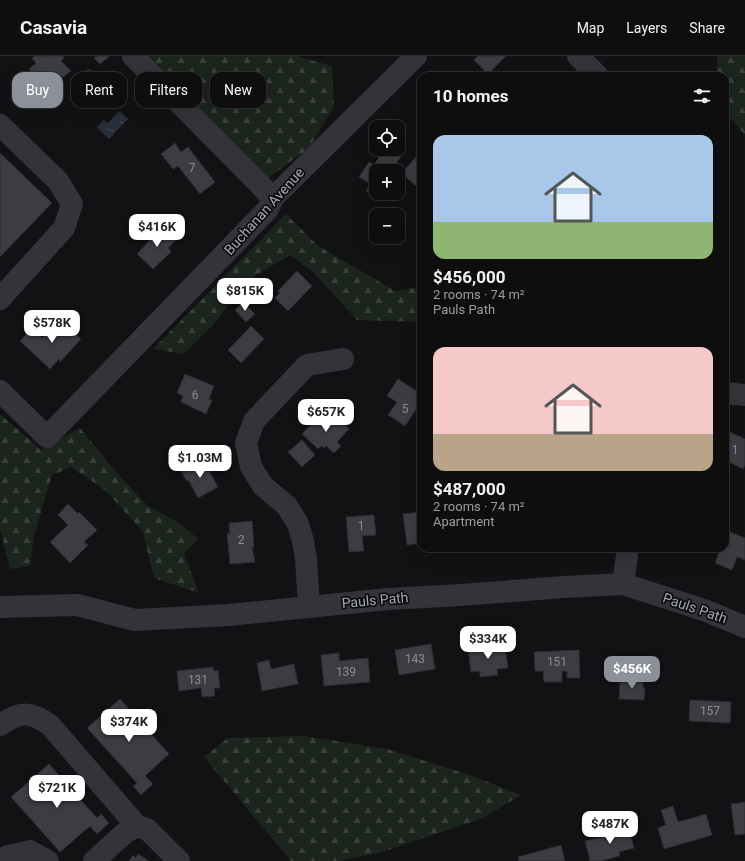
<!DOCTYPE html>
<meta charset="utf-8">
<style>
:root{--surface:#0e0e0f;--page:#171718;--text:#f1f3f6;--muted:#9b9c9e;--line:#2e2e2f;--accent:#8c9099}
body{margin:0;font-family:Roboto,sans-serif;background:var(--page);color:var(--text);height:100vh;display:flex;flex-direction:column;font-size:15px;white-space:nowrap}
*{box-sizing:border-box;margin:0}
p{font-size:13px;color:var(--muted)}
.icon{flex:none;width:22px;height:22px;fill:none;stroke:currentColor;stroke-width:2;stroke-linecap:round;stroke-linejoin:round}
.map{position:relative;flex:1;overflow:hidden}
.drawer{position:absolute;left:417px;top:16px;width:312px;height:480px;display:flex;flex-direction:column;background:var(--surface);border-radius:12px;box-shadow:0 4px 16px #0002,0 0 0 1px var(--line)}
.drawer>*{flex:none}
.top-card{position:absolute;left:12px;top:16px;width:345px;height:36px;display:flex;gap:8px}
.buttons{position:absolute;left:369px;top:64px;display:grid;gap:8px}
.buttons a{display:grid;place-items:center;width:36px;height:36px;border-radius:8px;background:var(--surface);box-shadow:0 4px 16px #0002,0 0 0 1px var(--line);font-size:20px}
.price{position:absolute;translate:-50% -34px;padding:0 9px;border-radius:8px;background:#fff;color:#222;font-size:13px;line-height:26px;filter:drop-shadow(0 1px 2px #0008)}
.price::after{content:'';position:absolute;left:50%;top:24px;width:12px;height:9px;margin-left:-6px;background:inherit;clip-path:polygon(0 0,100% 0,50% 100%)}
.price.current{background:var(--accent);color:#fff}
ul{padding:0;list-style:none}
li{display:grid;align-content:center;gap:8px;height:212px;padding:0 16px}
li span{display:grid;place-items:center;height:124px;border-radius:12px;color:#555}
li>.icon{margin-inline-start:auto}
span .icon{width:72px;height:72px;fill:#fffc;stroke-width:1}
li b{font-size:17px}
h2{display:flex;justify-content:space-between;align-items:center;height:48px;padding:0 16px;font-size:17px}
.pill{padding:0 14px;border-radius:12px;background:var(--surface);box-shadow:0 4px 16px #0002,0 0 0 1px var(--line);font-size:14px;line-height:36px}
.pill.current{background:var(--accent);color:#fff}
header{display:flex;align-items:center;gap:24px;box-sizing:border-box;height:56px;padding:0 20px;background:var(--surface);border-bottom:1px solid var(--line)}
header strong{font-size:19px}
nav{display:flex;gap:22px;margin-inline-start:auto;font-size:14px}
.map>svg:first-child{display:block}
.forest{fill:url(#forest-firs)}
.water{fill:url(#water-ripples)}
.building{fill:#3c3c42;stroke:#2c2c30}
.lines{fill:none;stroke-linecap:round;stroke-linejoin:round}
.minor{stroke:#333339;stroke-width:22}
.labels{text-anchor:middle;stroke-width:3.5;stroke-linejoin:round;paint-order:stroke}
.number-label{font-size:12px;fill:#888c99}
.street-label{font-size:14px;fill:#a2a7b6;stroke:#0d0d0f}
</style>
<header>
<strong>Casavia</strong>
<nav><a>Map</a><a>Layers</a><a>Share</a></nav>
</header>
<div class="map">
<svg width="745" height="805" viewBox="0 0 745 805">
<defs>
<pattern id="forest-firs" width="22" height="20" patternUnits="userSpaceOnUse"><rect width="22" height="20" fill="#1c241e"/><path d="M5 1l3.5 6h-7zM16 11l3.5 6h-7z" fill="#3a413c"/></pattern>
<pattern id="water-ripples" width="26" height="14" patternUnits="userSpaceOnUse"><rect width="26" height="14" fill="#273039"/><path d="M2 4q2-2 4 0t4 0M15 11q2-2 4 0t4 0" fill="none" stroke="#434b53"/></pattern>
</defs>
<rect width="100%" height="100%" fill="#121214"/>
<path class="forest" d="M149 0H296L332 10 334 51 309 92 268 122Z
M717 0H745V79L730 61 725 51V20H717Z
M286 158 317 189 395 235 421 231V266L357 264 312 215 290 199 250 223 212 270 184 298 153 293Z
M0 358 41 394 80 372 117 417 149 451 178 466 198 483 184 498 199 537 154 522 143 476 105 434 71 411 52 419 34 479 30 510 10 513 0 473Z
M304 680 387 693 467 718 521 739 481 763 379 797 341 805H291L204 701 228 682Z"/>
<path class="water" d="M88 13 95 16 94 23C89 28 73 44 75 25Z
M108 31 112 34 113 41 112 43 108 44 106 51 103 53 92 51 93 44 100 39 104 32Z
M119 55 128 63 109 83 97 71 104 64 108 67Z"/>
<path class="building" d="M35 0H63L64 2 61 5 71 15 47 34 29 13 36 7 32 2Z
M97 0H108L109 1 100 8 94 2Z
M478 0H506L488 18 474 4Z
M175 87 181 96 188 91 215 126 200 138 178 110 173 113 161 98Z
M384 93H391L401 100 392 115H376V137H384L380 143 366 135 371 128 359 121 369 106 374 109Z
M421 95V130L419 133 402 117Z
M0 97 52 147 0 201Z
M725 159H727V203H725Z
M163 170 177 183 168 192 171 196 153 213 137 198Z
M297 215 312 230 288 255 275 242 280 237 278 235Z
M243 246 255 258 246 266 235 254Z
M59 263 81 283 60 306 59 303 50 313 20 285 32 272 42 282Z
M251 270 264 283 241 307 228 294Z
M185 318 214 330 209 343 212 344 206 358 181 346 183 340 177 337Z
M398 323 421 338V346L405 370 388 359 397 346 387 340Z
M331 355 349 373 337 386 341 390 334 397 326 390 324 392 321 390 318 393 302 378 315 364 319 367Z
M725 374 745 383V409L743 413 725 404Z
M302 384 315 399 302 411 288 396Z
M203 404 218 431 198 442 189 425 186 424 181 415Z
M68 448 78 458 79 456 97 474 84 486 88 489 70 507 50 486 68 469 58 459Z
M421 456V487L407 489 403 458Z
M374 459 376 479 362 480 364 495 349 496 346 461Z
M252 465 254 491H252L255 506 230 508 227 477 230 478 229 467Z
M728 475 745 482V504L737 501 732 514 715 507 721 492H725V483Z
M431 588 435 613 399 619 395 594Z
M487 588 488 592 505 590 508 612 497 613 498 619 480 621V615L471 616 468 592 481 591 480 589Z
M579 594 580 622H567V615H562V626H544L543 615H535L534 596Z
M339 597V605L368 602 370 626 324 630 321 599Z
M269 604 271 613 294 608 298 628 262 635 257 607Z
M213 611 214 615 218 614 220 632H214L215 640 202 641 201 632 179 635 177 615Z
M620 623 643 625V632H645L644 644 619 643Z
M120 643 169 698 145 720 153 728 141 739 133 730 137 727 87 672Z
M690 644 731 646 730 667 689 665Z
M49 708 97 762 101 758 109 767 97 778 90 770 60 796 11 741Z
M745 746V778L735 779 731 748Z
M673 750 678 766 706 758 712 779 664 793 658 772 666 769 661 754Z
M628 769 634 792 619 796 620 800 601 805H590L585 785 614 778 613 773Z
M561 789 565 805H519L518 801Z
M138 798 149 805H129L133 799 136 802Z"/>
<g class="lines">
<path class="minor" d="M133 0 273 142
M578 0 598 20
M0 69 58 125 72 148 64 172 0 243
M0 335 47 381 268 153 273 142 416 0
M725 337 745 339
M623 528 628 492
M309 550 306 503 303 485 298 468 287 450 263 430 251 411 246 387 254 365 307 309 343 303
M0 551 77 549 135 564 229 559 388 543 461 539 564 531 623 528 704 554 745 571
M0 669C20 655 30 655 50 669L137 770
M2 805 8 800 30 795 48 805
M94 805 126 776 137 770 147 773 179 805"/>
</g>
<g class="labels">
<g class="number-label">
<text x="192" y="116">7</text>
<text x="195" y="343">6</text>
<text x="405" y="357">5</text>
<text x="735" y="398">1</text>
<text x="361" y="474">1</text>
<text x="241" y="488">2</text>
<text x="415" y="607">143</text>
<text x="557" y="610">151</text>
<text x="346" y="620">139</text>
<text x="198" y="628">131</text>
<text x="710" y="659">157</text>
</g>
<g class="street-label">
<text transform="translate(264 155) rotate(-48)" y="5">Buchanan Avenue</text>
<text transform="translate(375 544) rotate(-5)" y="5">Pauls Path</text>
<text transform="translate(695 552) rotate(19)" y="5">Pauls Path</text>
</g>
</g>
</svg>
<div class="buttons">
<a><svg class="icon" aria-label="locate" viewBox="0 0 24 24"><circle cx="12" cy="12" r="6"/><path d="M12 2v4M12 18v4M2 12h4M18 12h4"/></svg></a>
<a>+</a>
<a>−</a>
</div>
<b class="price" style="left:157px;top:192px">$416K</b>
<b class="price" style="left:245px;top:256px">$815K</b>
<b class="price" style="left:52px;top:288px">$578K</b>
<b class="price" style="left:326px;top:377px">$657K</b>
<b class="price" style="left:200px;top:423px">$1.03M</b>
<b class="price" style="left:488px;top:604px">$334K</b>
<b class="price current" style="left:632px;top:634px">$456K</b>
<b class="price" style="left:129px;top:687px">$374K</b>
<b class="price" style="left:57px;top:753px">$721K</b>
<b class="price" style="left:610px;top:789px">$487K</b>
<div class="top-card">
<a class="pill current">Buy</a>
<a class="pill">Rent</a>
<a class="pill">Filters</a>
<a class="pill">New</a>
</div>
<section class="drawer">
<h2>10 homes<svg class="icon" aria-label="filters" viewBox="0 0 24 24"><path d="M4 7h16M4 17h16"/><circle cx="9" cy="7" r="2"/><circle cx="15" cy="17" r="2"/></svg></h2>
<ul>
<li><span style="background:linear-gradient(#a9c7e8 70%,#8fb573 0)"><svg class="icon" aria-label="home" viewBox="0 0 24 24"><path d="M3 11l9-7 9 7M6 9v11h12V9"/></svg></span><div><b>$456,000</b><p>2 rooms · 74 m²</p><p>Pauls Path</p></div></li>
<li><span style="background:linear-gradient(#f6c9c9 70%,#b9a48a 0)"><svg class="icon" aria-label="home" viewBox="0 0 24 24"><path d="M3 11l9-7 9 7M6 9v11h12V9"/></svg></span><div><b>$487,000</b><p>2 rooms · 74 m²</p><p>Apartment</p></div></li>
</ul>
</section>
</div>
